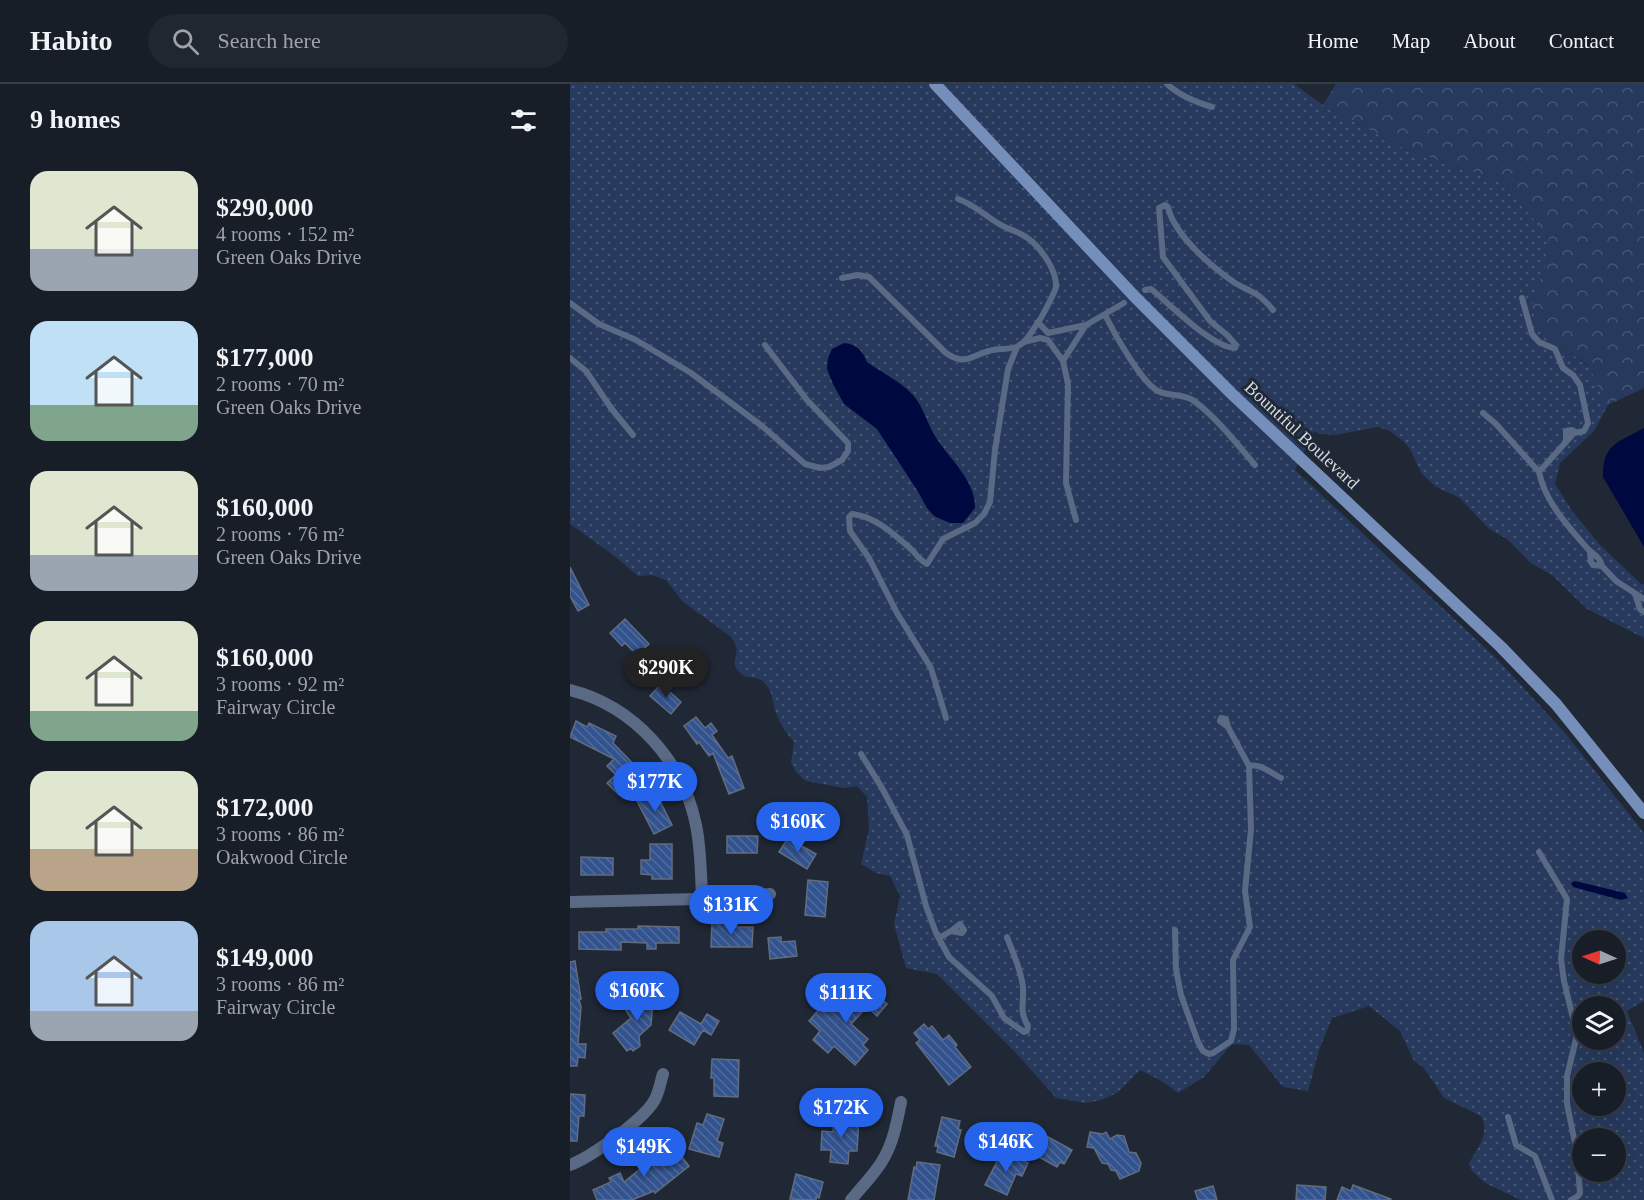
<!DOCTYPE html>
<meta charset="utf-8">
<style>
:root{--surface:#181e28;--page:#212730;--text:#f1f3f6;--muted:#9fa2a8;--line:#363c45;--accent:#2563eb}
body{margin:0;font-family:"Times New Roman",serif;background:var(--page);color:var(--text);height:100vh;display:flex;flex-direction:column;font-size:22px;white-space:nowrap}
*{box-sizing:border-box;margin:0}
p{font-size:20px;color:var(--muted)}
.icon{flex:none;width:33px;height:33px;fill:none;stroke:currentColor;stroke-width:2;stroke-linecap:round;stroke-linejoin:round}
.map{position:relative;flex:1;overflow:hidden}
.details{display:flex;flex-direction:column;background:var(--surface);width:570px}
.details>*{flex:none}
.needle{width:39px;rotate:273deg}
.buttons{position:absolute;left:1002px;top:846px;display:grid;gap:12px}
.buttons a{display:grid;place-items:center;width:54px;height:54px;border-radius:50%;background:var(--surface);box-shadow:0 6px 24px #0002,0 0 0 2px var(--line);font-size:30px}
.price{position:absolute;translate:-50% -51px;padding:0 14px;border-radius:21px;background:var(--accent);color:#fff;font-size:20px;line-height:39px;filter:drop-shadow(0 2px 3px #0008)}
.price::after{content:'';position:absolute;left:50%;top:36px;width:18px;height:14px;margin-left:-9px;background:inherit;clip-path:polygon(0 0,100% 0,50% 100%)}
.price.selected{background:#222;color:#fff}
ul{padding:0;list-style:none}
li{display:flex;align-items:center;gap:18px;height:150px;padding:0 30px}
li span{display:grid;place-items:center;flex:none;width:168px;height:120px;border-radius:18px;color:#555}
li>.icon{margin-inline-start:auto}
span .icon{width:72px;height:72px;fill:#fffc;stroke-width:1}
li b{font-size:26px}
h2{display:flex;justify-content:space-between;align-items:center;height:72px;padding:0 30px;font-size:26px}
header{display:flex;align-items:center;gap:36px;box-sizing:border-box;height:84px;padding:0 30px;background:var(--surface);border-bottom:2px solid var(--line)}
header strong{font-size:28px}
nav{display:flex;gap:33px;margin-inline-start:auto;font-size:21px}
.search{width:420px;height:54px;background:var(--page);display:flex;align-items:center;gap:15px;box-sizing:border-box;padding:0 21px;border-radius:33px;color:var(--muted);font-size:22px}
main{display:flex;flex:1;min-height:0}
.map>svg:first-child{display:block}
.grass{fill:url(#grass-dots);fill-rule:evenodd}
.forest{fill:url(#forest-crowns)}
.water{fill:#00093f}
.building{fill:url(#building-back-hatch);stroke:#626c7c;stroke-width:1.5}
.lines{fill:none;stroke-linecap:round;stroke-linejoin:round}
.lane{stroke:#5a6a85;stroke-width:6}
.street{stroke:#5a6a85;stroke-width:12}
.secondary{stroke:#768fba;stroke-width:12}
.labels{text-anchor:middle;stroke-width:6;stroke-linejoin:round;paint-order:stroke}
.street-label{font-size:18px;fill:#d5dae3;stroke:#202835}
</style>
<header>
<strong>Habito</strong>
<div class="search"><svg class="icon" aria-label="search" viewBox="0 0 24 24"><circle cx="10" cy="10" r="6"/><path d="M15 15l6 6"/></svg>Search here</div>
<nav><a>Home</a><a>Map</a><a>About</a><a>Contact</a></nav>
</header>
<main>
<section class="details">
<h2>9 homes<svg class="icon" aria-label="filters" viewBox="0 0 24 24"><path d="M4 7h16M4 17h16"/><circle cx="9" cy="7" r="2"/><circle cx="15" cy="17" r="2"/></svg></h2>
<ul>
<li><span style="background:linear-gradient(#dfe7d0 65%,#9aa5b1 0)"><svg class="icon" aria-label="home" viewBox="0 0 24 24"><path d="M3 11l9-7 9 7M6 9v11h12V9"/></svg></span><div><b>$290,000</b><p>4 rooms · 152 m²</p><p>Green Oaks Drive</p></div></li>
<li><span style="background:linear-gradient(#bfe0f5 70%,#7fa58c 0)"><svg class="icon" aria-label="home" viewBox="0 0 24 24"><path d="M3 11l9-7 9 7M6 9v11h12V9"/></svg></span><div><b>$177,000</b><p>2 rooms · 70 m²</p><p>Green Oaks Drive</p></div></li>
<li><span style="background:linear-gradient(#dfe7d0 70%,#9aa5b1 0)"><svg class="icon" aria-label="home" viewBox="0 0 24 24"><path d="M3 11l9-7 9 7M6 9v11h12V9"/></svg></span><div><b>$160,000</b><p>2 rooms · 76 m²</p><p>Green Oaks Drive</p></div></li>
<li><span style="background:linear-gradient(#dfe7d0 75%,#7fa58c 0)"><svg class="icon" aria-label="home" viewBox="0 0 24 24"><path d="M3 11l9-7 9 7M6 9v11h12V9"/></svg></span><div><b>$160,000</b><p>3 rooms · 92 m²</p><p>Fairway Circle</p></div></li>
<li><span style="background:linear-gradient(#dfe7d0 65%,#b9a48a 0)"><svg class="icon" aria-label="home" viewBox="0 0 24 24"><path d="M3 11l9-7 9 7M6 9v11h12V9"/></svg></span><div><b>$172,000</b><p>3 rooms · 86 m²</p><p>Oakwood Circle</p></div></li>
<li><span style="background:linear-gradient(#a9c7e8 75%,#9aa5b1 0)"><svg class="icon" aria-label="home" viewBox="0 0 24 24"><path d="M3 11l9-7 9 7M6 9v11h12V9"/></svg></span><div><b>$149,000</b><p>3 rooms · 86 m²</p><p>Fairway Circle</p></div></li>
</ul>
</section>
<div class="map">
<svg width="1074" height="1116" viewBox="0 0 1074 1116">
<defs>
<pattern id="grass-dots" width="8" height="8" patternUnits="userSpaceOnUse" patternTransform="scale(1.5)"><rect width="8" height="8" fill="#273a5d"/><path d="M2 2h.1M6 6h.1" fill="none" stroke="#455674" stroke-width="1.8" stroke-linecap="round"/></pattern>
<pattern id="forest-crowns" width="20" height="18" patternUnits="userSpaceOnUse" patternTransform="scale(1.5)"><rect width="20" height="18" fill="#273a5d"/><path d="M2 6a3 3 0 1 1 6 0M12 15a3 3 0 1 1 6 0" fill="none" stroke="#455674"/></pattern>
<pattern id="building-back-hatch" width="6" height="6" patternUnits="userSpaceOnUse" patternTransform="scale(1.5)"><rect width="6" height="6" fill="#33538e"/><path d="M-1 5l2 2M0 0l6 6M5-1l2 2" fill="none" stroke="#506b9e"/></pattern>
</defs>
<rect width="100%" height="100%" fill="#202835"/>
<path class="grass" d="M0 0H724L753 21 835 65 930 97 968 140 981 143 977 246 990 261 1023 286 1038 321 1024 347 990 379 985 400 1003 428 1029 460 1071 500H1074V554L1017 525 982 491 961 479 937 455 918 444 890 414 866 403 852 390 840 365 832 356 818 346 807 343 766 351 749 350 744 347 725 386 926 574 995 649 1074 749V917L1057 927 1074 969V1116H951L915 1099 902 1087 899 1080C906 1064 921 1052 911 1032L874 1014 854 984 844 977 830 947 799 922 762 934 749 966 738 1007 713 1003 679 961 662 960 634 993 608 1009 590 996 570 986 547 1009 531 1016 516 1019 486 1014 446 969 367 890 336 884 324 840 330 812 320 792 306 789 291 780 299 745 297 713 287 702 274 704 236 697 226 688 221 679 224 658C216 649 210 640 206 629 203 621 203 609 197 602 186 586 173 602 164 579 168 567 168 561 160 552L113 518 96 496 81 491 68 492 42 470 0 440ZM1012 856H1046V890H1012ZM1012 922H1046V956H1012ZM1012 988H1046V1022H1012ZM1012 1054H1046V1088H1012Z"/>
<path class="forest" d="M766 0H1074V304L1038 321 1035 320 1019 282 990 261 965 238 962 215 974 186 979 153 930 97 835 65 753 21Z"/>
<path class="water" d="M274 259C286 260 293 267 297 278 312 289 330 297 343 311 353 322 357 339 365 352 378 374 406 396 405 424L393 439H380L364 432 357 424 347 406 307 345 274 320 263 300 257 285 258 274 262 265Z
M1074 344V463L1033 393C1032 360 1049 358 1074 344Z
M1005 797 1055 809 1058 814 1051 816 1003 803 1001 799Z"/>
<path class="building" d="M0 483 19 521 8 527 0 512Z
M55 535 79 560 67 571 55 559 52 562 40 549Z
M91 600 111 618 101 630 80 612Z
M126 633 135 644 141 639 147 647 142 651 158 674 162 672 174 704 159 710 143 669 139 672 129 658 127 660 114 642Z
M6 637 17 643 19 639 46 652 43 659 77 694 62 708 59 701 49 711 37 699 46 691 37 682 44 675 0 653Z
M85 707 102 741 84 750 67 717Z
M157 752H188L187 769H157Z
M218 754 246 770 237 785 209 768Z
M80 760H102V795H82V791L71 790V776H80Z
M11 773 43 774V791H11Z
M238 796 258 798 255 833 235 831Z
M142 838 156 839V843H183L182 863H141Z
M68 842 109 843V859H86V865H77V859L51 858V866L9 865V848H36V845H68Z
M211 853V858L225 857 227 872 200 875 198 854Z
M5 877 11 915H9L11 923 8 960H16L15 974 8 973 7 982H0V878Z
M295 900 317 920 307 932 297 923 281 940 298 955 293 961 298 966 285 981 264 962 258 969 243 956 250 947 239 937 258 915 268 924 280 910 283 913Z
M70 905 84 906 81 941 69 952 70 962 63 967 61 964 57 967 43 949 61 934 56 927 61 923H70Z
M110 928 131 940 137 930 149 937 141 951 133 946 124 961 99 946Z
M354 940 358 945 362 942 373 956 379 951 387 961 385 963 401 983 379 1001 346 959 350 956 344 949Z
M142 975 169 976 168 1013 144 1012V994H141Z
M0 1010 15 1011 14 1032H9L7 1057H0Z
M137 1030 154 1035 147 1057 153 1059 149 1073 119 1065 127 1039 133 1041Z
M264 1032 289 1034 287 1067H279L278 1080 260 1078 261 1066H251L252 1047 263 1048Z
M372 1033 390 1037 388 1045 391 1046 384 1073 367 1068 368 1062H365Z
M469 1048 502 1066 494 1080 490 1078 487 1083 458 1067Z
M520 1048 533 1050 536 1048 540 1055 547 1051 554 1052 559 1068 566 1069 571 1079 569 1087 550 1095 546 1087 541 1086 538 1080 532 1079 524 1064 517 1063Z
M93 1061 101 1070 106 1065 119 1082 85 1109 84 1107 62 1116H27L23 1106 41 1098 39 1094 50 1089 54 1098 85 1073 82 1070Z
M432 1068 458 1079 452 1092 446 1090 437 1111 415 1101Z
M347 1078 370 1081 364 1116H338L344 1083 346 1084Z
M226 1090 253 1098 249 1114 246 1113V1116L220 1115Z
M727 1101 756 1103 755 1116H726Z
M783 1101 821 1115 820 1116H767L772 1103 781 1107Z
M643 1102 647 1116H628L625 1107Z"/>
<g class="lines">
<path class="lane" d="M597 0C610 12 625 18 642 23
M272 194 288 191 299 193 376 269C395 282 400 272 419 267 427 264 437 266 446 263 456 259 461 248 467 240 471 235 485 208 486 203 487 186 470 162 456 153 448 147 439 146 431 141 416 133 404 120 388 115
M575 206 581 205C600 220 641 263 665 264L666 261 657 251 640 237 593 173 589 124 595 121 598 123C604 151 642 183 665 199 672 203 679 206 686 210 693 214 698 220 703 226
M952 214 962 250 969 258 985 265 993 284 1003 291 1010 301 1018 339 1014 347 1004 349
M0 219 29 240 66 256 121 289 192 342 235 380 250 384 259 383 272 376 278 367V359L237 316 195 261
M535 231C544 249 571 298 588 307 600 313 613 309 624 317 647 334 666 359 685 381
M516 241 554 219
M454 258 470 254 478 256 493 277 516 241 478 249 468 238
M0 274 16 287 41 324 63 351
M493 277 498 300 496 399 506 436
M913 329 926 340 969 388 1004 349 1002 346 996 347V357
M969 388C975 418 998 442 1017 464 1023 471 1030 472 1032 482L1023 481 1021 478 1020 468
M1032 482 1046 497 1074 515
M1065 510 1070 525 1074 528
M376 634 361 584 327 529 299 474 280 447 279 433 282 430C307 433 325 451 343 467 347 472 351 477 357 480L373 455 405 439 414 430 420 418 425 366 438 285 447 263
M658 643 656 635 651 634 650 637 658 643 679 682C690 679 701 689 711 694
M291 670 312 704 337 751 356 822 366 849 379 873 422 912 434 934 454 948 457 947 458 942C449 927 454 921 453 904 452 887 443 870 437 853
M969 768 997 815 991 875 994 897 1007 951 997 992V1020L1007 1069 1010 1109 1008 1112 1001 1116
M605 846 606 885 611 911 628 958 633 967 639 970 643 969 661 957 664 945 663 876 680 843 675 807 681 745 679 682
M369 854 381 847 392 849 394 846 390 840 381 847
M938 1033 946 1061 965 1072 982 1116"/>
<path class="street" d="M0 606C64 622 113 677 126 741 131 765 131 791 132 815
M0 818 170 814 200 810
M0 1081C21 1073 73 1036 84 1017 89 1009 90 999 93 990
M281 1116C289 1106 298 1097 306 1086 322 1066 326 1043 331 1018"/>
<path class="secondary" d="M365 0 565 213 662 310 931 563 986 620 1074 729"/>
</g>
<g class="labels">
<g class="street-label">
<text transform="translate(732 351) rotate(43)" y="6">Bountiful Boulevard</text>
</g>
</g>
</svg>
<div class="buttons">
<a><svg class="needle" viewBox="-14 -14 28 28"><path d="M0-13l5 13h-10z" fill="#e53935"/><path d="M0 13l5-13h-10z" fill="#9fa2a8"/></svg></a>
<a><svg class="icon" aria-label="layers" viewBox="0 0 24 24"><path d="M12 4l9 5-9 5-9-5zM3 14l9 5 9-5"/></svg></a>
<a>+</a>
<a>−</a>
</div>
<b class="price selected" style="left:96px;top:615px">$290K</b>
<b class="price" style="left:85px;top:729px">$177K</b>
<b class="price" style="left:228px;top:769px">$160K</b>
<b class="price" style="left:161px;top:852px">$131K</b>
<b class="price" style="left:67px;top:938px">$160K</b>
<b class="price" style="left:276px;top:940px">$111K</b>
<b class="price" style="left:271px;top:1055px">$172K</b>
<b class="price" style="left:436px;top:1089px">$146K</b>
<b class="price" style="left:74px;top:1094px">$149K</b>
</div>
</main>
